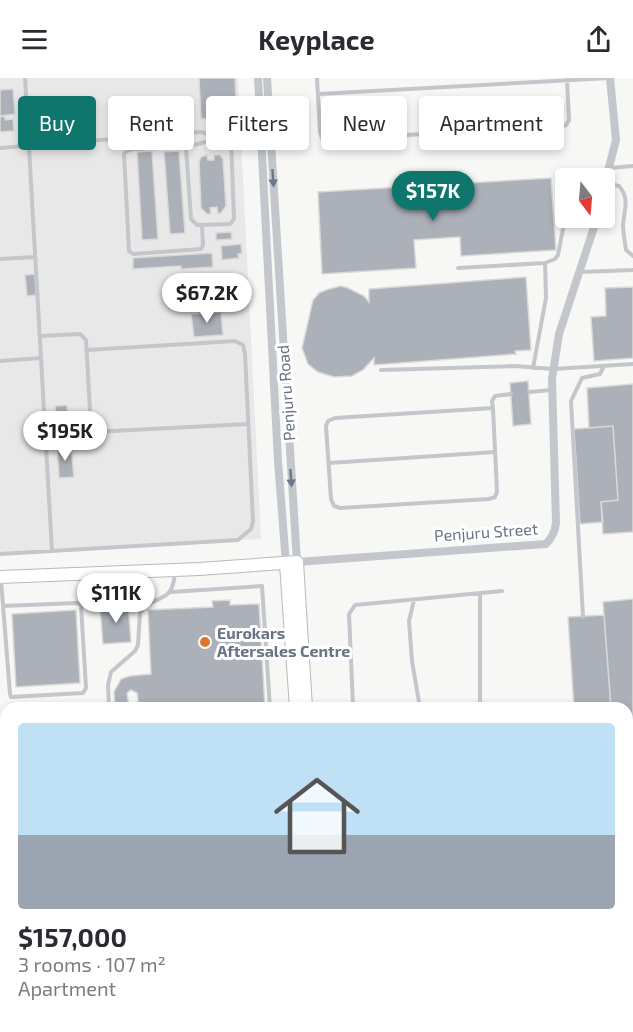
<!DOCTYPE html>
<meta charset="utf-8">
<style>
:root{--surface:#fff;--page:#f2f2f3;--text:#2b2b33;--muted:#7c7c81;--line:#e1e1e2;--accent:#0f766e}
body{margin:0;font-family:"Exo 2",sans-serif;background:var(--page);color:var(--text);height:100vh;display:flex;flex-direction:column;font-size:22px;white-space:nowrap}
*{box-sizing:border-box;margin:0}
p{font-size:20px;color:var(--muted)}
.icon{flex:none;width:33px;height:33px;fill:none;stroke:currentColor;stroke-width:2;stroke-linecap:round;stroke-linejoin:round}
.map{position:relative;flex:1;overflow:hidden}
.details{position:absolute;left:0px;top:624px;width:633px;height:330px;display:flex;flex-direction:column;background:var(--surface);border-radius:18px 18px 0 0;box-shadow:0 3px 9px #0003}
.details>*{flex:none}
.guide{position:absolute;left:18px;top:18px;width:597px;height:54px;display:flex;gap:12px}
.needle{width:39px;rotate:164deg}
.fabs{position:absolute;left:555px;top:90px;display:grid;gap:12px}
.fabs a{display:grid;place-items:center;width:60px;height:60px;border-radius:6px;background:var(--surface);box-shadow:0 3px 9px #0003;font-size:30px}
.price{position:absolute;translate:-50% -51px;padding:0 14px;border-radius:21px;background:#fff;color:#222;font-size:20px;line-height:39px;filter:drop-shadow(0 2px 3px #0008)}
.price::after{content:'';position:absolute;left:50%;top:36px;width:18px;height:14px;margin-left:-9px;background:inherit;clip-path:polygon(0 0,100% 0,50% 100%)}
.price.current{background:var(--accent);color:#fff}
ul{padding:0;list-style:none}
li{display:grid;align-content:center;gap:12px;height:318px;padding:0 18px}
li+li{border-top:2px solid var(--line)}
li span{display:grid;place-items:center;height:186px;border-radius:6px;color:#555}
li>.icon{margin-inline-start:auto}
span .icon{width:108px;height:108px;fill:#fffc;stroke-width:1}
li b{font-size:26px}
.tag{padding:0 21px;border-radius:6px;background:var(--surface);box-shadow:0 3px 9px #0003;font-size:21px;line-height:54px}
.tag.current{background:var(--accent);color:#fff}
header{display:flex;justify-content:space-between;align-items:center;height:78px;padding:0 18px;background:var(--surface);font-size:27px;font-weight:700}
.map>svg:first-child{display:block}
.built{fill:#e8e8e8}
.building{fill:#acb1b9;stroke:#d9d9d7;stroke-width:1.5}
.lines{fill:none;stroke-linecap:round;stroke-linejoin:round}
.secondary-casing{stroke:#b6b9bf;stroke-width:14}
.lane{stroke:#c3c6ca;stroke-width:4}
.street{stroke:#c3c6ca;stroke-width:8}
.secondary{stroke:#fff;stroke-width:12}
.oneway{fill:#6d7788}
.poi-dot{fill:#db7632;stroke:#fff;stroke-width:2}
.labels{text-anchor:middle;stroke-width:6;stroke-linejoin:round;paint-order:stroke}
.street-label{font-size:16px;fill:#687385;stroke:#fff}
.poi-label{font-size:16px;font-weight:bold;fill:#687385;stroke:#fff;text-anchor:start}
</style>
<header><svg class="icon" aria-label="menu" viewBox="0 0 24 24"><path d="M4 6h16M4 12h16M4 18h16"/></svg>Keyplace<svg class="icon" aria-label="share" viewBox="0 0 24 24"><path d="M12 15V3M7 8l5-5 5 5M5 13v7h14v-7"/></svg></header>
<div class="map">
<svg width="633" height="954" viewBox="0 0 633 954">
<rect width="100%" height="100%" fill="#f7f8f5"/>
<path class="built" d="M0 0H238L261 461 0 475Z"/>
<path class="building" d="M199 0H235L237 39 201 41Z
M13 11 15 36 0 38V12Z
M181 27 183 51 163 53 161 28Z
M5 38V42L13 41 14 53 0 54V39Z
M152 73 158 161 142 162 137 74Z
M179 73 185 155 170 156 164 74Z
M207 77 208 82H214V77H220L223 81 226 128 221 135 218 136 217 129 210 130 211 136H207L201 130 199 84 201 79Z
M551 100 556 172 461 178 460 159 414 162 416 190 322 196 318 114Z
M231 154 232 161 216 162V155Z
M241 166 242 175 238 176 239 180 222 182 221 168Z
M212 175 213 189 181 191V188L133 191V180Z
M35 196 36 217 27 218 25 197Z
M526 199 531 272 515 273 516 276 374 287V280L363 292 352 298 334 299 318 294 308 286 302 270 313 222 319 215 329 211 341 208 348 210 364 218 369 224V211Z
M241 207 242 224 187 228 186 211Z
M633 209V280L594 283 591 239 606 238 605 210Z
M221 234 223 257 194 259 191 236Z
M528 303 531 346 513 348 510 305Z
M633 306V454L603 456 601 424 618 422 613 348 589 350 587 310Z
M67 327 69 346 57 347 55 328Z
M613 348 618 422 601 424 603 444 580 446 574 351Z
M71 367 74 399 59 400 57 368Z
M633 521V724L627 725V630H611L603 524Z
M230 522V527L259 526 265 630H139L137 615 131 612 127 615 129 630H115L114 614 121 601 130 598 151 596 148 532 213 529 212 523Z
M128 526 131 564 103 566 100 528Z
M76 532 80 605 16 609 12 536Z
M604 537 611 630H574L568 539Z
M627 852H633V937L627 855Z
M21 948H109L110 954H22Z
M470 948H529L530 954H470Z
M537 948H611V954H538Z"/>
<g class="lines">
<defs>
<path id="secondary" d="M286 486 296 630
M0 499 199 491 297 484 306 630
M311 948V954
M324 948 325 954"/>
</defs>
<use href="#secondary" class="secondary-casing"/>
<path class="lane" d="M25 0 52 473
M317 0 320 54 322 60 328 61 561 49 566 47 569 42 567 2
M318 16 609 0
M186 69 191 141 197 147 230 146 234 141 231 60
M0 70 201 54 220 60
M610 90 633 88
M606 105 619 108C630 120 624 133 623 147 623 155 625 164 626 172L633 178
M202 147 203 167 201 171 133 176 129 173 124 76 127 73 134 71 186 69 221 60 261 58
M0 181 35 179
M458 190 545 185 555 181 558 177 564 146 568 140
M580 194 633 192
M40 258 80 256 86 262 91 349 93 354 248 346
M0 283 41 280
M533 290 546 220 545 185
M381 292 515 288 553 291 633 286
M529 314 552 312
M493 330 335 340 328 343 326 348 331 421 334 428 340 430 489 421 495 419 497 414 493 330 492 323 495 318 511 316
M329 385 495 374
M0 476 238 462 251 451 253 443 245 276 243 267 235 263 87 272
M1 502 10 616 11 619 83 615 86 610 81 527 77 525 3 528
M171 514 262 508 270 630
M414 522 409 543 412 583 420 630
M583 539 571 323 582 300 600 296 604 288
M109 630 108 607 111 594 135 573 138 567 140 535C154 514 172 529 175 495
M330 630 353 627 349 536 355 527 502 513
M480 630V515
M6 642 3 648 6 695
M627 739 633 740
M627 835 633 834
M627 921 630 954
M115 948 116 954
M345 948 346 954
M530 948 531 954
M616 948 617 954
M416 954 449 951 454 948"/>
<path class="street" d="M258 0 278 383 286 486
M267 0 297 484 546 466C552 460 555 454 556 445L552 301 559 256 597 140
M604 109 616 62 610 0
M627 797 633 796
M0 842H6"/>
<use href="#secondary" class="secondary"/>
</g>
<defs><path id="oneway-solid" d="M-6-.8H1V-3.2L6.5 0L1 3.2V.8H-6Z" transform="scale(1.5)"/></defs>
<g class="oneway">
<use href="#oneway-solid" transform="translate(273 100) rotate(86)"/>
<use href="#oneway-solid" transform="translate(291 400) rotate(86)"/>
</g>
<circle class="poi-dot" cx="205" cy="564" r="6"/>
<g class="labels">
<g class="street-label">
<text transform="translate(286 315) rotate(-94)" y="6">Penjuru Road</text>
<text transform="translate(486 454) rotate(-4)" y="6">Penjuru Street</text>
</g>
<g class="poi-label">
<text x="217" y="561">Eurokars<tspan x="217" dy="18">Aftersales Centre</tspan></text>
</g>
</g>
</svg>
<div class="fabs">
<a><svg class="needle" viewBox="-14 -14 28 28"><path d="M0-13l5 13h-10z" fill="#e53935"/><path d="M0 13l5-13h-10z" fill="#7c7c81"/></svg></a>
</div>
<b class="price current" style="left:433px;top:144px">$157K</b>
<b class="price" style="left:207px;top:246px">$67.2K</b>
<b class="price" style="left:65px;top:384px">$195K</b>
<b class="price" style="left:116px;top:546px">$111K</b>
<div class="guide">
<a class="tag current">Buy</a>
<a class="tag">Rent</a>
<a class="tag">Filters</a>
<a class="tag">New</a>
<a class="tag">Apartment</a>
</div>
<section class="details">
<ul>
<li><span style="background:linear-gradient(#bfe0f5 60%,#9aa5b1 0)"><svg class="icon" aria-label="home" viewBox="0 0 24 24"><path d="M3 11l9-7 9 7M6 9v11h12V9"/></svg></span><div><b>$157,000</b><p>3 rooms · 107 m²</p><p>Apartment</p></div></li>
</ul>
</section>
</div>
